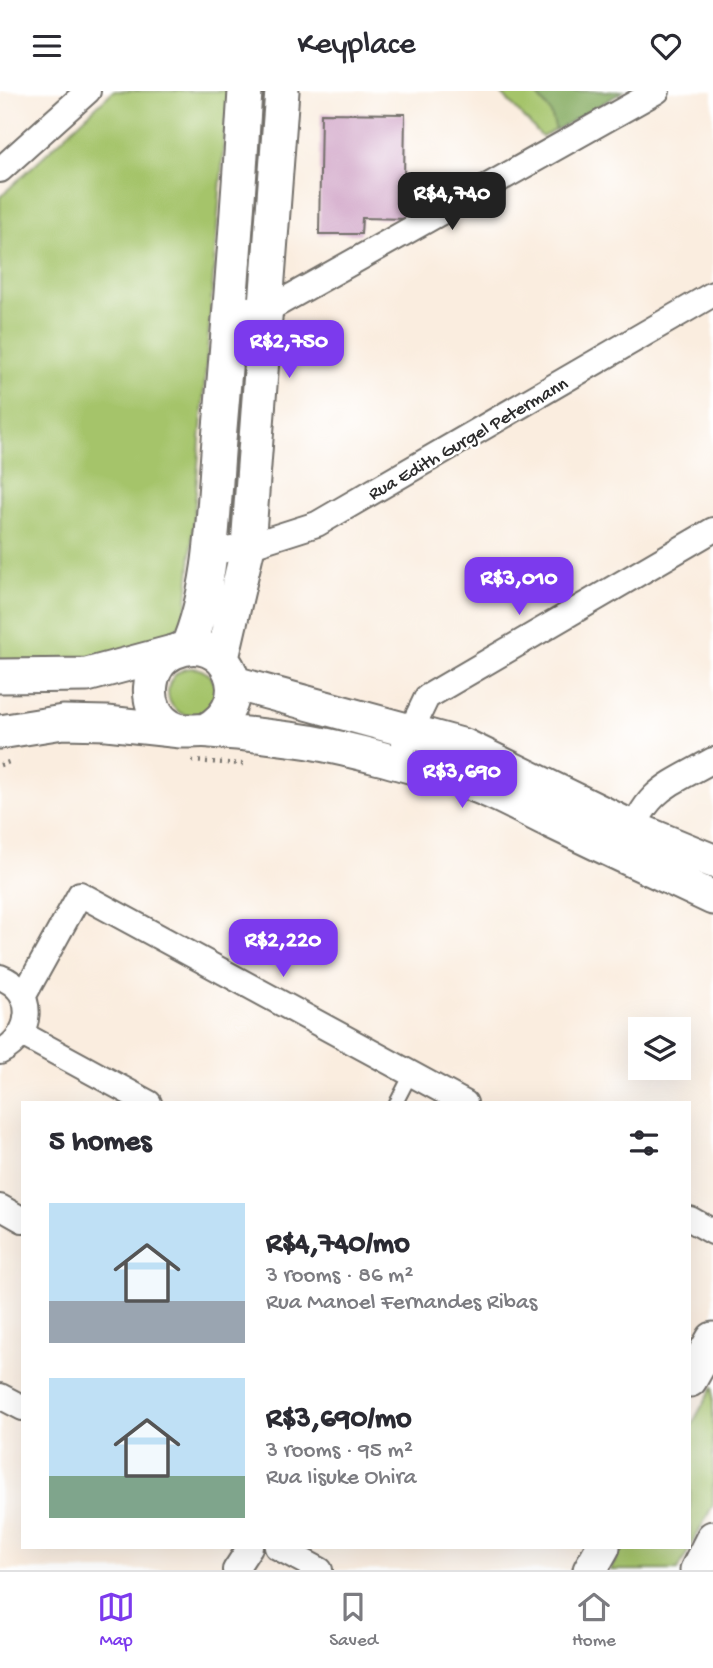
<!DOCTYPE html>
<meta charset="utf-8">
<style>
:root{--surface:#fff;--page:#f2f2f3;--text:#2b2b33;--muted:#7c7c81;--line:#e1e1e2;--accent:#7c3aed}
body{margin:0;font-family:"Gochi Hand",sans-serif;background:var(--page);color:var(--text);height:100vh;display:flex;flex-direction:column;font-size:26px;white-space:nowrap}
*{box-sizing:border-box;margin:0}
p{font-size:23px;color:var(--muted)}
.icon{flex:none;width:38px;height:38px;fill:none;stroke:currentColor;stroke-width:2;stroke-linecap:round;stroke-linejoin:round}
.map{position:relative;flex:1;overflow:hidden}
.details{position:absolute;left:21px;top:1010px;width:670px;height:448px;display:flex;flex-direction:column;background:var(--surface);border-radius:0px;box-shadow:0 7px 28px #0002}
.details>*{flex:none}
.fabs{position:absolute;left:628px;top:926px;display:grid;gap:14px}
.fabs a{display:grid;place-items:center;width:63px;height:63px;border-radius:0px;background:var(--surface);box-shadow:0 7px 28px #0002;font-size:35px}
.price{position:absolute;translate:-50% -60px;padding:0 16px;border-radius:14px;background:var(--accent);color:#fff;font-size:23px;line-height:46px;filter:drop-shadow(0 2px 4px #0008)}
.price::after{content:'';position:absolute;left:50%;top:42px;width:21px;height:16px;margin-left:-10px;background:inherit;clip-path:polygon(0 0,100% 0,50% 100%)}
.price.selected{background:#222;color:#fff}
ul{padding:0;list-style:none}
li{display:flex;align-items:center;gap:21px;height:175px;padding:0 28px}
li span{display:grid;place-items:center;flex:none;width:196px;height:140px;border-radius:0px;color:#555}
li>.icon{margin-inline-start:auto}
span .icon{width:84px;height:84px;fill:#fffc;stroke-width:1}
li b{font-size:30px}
h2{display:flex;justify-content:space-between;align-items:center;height:84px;padding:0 28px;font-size:30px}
header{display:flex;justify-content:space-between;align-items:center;height:91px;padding:0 28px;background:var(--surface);font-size:32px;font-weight:600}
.dock{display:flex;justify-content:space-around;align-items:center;height:98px;border-top:2px solid var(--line);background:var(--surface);font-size:19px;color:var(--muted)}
.dock a{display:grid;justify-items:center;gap:4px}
.dock .selected{color:var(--accent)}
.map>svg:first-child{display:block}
.green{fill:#a5c46b;stroke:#68784b;stroke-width:2}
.forest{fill:#84aa5f;stroke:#586a45;stroke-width:2}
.building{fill:#cfa1c5}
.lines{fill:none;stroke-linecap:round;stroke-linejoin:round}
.lane-casing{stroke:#736f6a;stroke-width:16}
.street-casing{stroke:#736f6a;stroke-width:28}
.secondary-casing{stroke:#736f6a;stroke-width:37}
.path{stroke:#736f6a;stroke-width:4.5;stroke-dasharray:2 5;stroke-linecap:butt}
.lane{stroke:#fff;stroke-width:12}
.street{stroke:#fff;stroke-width:24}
.secondary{stroke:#fff;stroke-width:33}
.labels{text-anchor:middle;stroke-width:5;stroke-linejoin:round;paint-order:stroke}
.street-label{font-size:19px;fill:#2b2b2b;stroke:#fff}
</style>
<header><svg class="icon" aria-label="menu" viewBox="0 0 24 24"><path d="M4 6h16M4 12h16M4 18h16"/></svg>Keyplace<svg class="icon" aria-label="heart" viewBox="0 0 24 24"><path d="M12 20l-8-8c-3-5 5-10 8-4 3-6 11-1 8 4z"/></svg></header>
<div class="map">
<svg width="713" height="1479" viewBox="0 0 713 1479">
<rect width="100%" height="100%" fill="#fff"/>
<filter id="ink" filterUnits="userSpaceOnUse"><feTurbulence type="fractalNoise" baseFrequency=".0143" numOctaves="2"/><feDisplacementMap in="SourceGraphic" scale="14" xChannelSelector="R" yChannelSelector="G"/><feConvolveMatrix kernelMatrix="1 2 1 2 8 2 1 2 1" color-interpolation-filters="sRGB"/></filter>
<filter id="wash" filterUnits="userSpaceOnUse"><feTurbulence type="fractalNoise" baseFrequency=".00686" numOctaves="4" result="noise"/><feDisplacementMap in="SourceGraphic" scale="28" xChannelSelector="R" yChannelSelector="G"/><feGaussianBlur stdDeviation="1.57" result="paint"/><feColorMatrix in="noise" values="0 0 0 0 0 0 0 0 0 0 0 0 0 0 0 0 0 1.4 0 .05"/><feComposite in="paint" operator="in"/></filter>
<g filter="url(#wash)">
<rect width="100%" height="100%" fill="#faeddf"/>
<path class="green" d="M113 0H228L186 525 165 553 100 575 0 574V106Z
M499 0H624L542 46Z
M168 601a24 24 0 1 1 48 0a24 24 0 1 1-48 0Z
M713 1295V1414L678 1479H610L623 1456H690V1337Z"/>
<path class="forest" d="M533 0H624L556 39 550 20Z"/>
<g id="blocks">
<path class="building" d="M321 22 405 23 404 89 411 90 410 128 362 127 361 143H319Z"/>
</g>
</g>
<g filter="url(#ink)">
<use href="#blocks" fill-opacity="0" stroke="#736f6a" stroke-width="2"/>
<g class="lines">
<defs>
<path id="lane" d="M396 1012 411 983"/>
<path id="street" d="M0 79 88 0
M231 217 267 219 657 0
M209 462 248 455 317 433 713 203
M404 654 427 606 713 439
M628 753C645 699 667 695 713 669
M0 886C38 900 33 945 0 961
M23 906 80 803 465 1012
M22 943 149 1012
M0 1116 23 1129
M690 1128 713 1141
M0 1305 23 1317
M277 1456 320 1479
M235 1479 250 1456"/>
<path id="secondary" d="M187 557C214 493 213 418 219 349 229 233 238 117 245 0
M222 567 248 455 282 0
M0 585 87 584 173 561
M234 592 465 655 633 737 713 770
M206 639C260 610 226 538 174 561 145 574 142 618 169 635 184 644 195 638 210 640 243 642 277 646 310 651 359 660 410 675 459 689 490 698 521 716 550 730 604 756 659 782 713 807
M0 641 63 631 107 632 181 640
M690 1289 713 1248
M590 1479 603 1456
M697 1479 713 1447"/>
</defs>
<use href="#lane" class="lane-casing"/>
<use href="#street" class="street-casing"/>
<use href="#secondary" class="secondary-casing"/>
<path class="path" d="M192 670 243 673
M0 674 12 670"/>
<use href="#lane" class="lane"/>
<use href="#street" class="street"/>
<use href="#secondary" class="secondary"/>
</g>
</g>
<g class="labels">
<g class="street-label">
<text transform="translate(467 346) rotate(-30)" y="7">Rua Edith Gurgel Petermann</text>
</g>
</g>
</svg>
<div class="fabs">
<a><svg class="icon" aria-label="layers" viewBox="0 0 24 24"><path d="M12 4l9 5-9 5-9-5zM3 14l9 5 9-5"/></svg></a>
</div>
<b class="price selected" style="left:452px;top:141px">R$4,740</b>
<b class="price" style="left:289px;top:289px">R$2,750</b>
<b class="price" style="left:519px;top:526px">R$3,010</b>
<b class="price" style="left:462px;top:719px">R$3,690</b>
<b class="price" style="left:283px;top:888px">R$2,220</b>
<section class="details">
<h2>5 homes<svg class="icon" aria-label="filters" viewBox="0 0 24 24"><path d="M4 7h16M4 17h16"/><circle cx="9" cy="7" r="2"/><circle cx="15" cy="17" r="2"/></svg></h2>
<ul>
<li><span style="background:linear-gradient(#bfe0f5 70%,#9aa5b1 0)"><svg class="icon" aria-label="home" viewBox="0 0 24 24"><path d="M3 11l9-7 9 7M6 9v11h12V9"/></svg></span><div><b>R$4,740/mo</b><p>3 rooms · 86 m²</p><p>Rua Manoel Fernandes Ribas</p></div></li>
<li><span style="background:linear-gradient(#bfe0f5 70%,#7fa58c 0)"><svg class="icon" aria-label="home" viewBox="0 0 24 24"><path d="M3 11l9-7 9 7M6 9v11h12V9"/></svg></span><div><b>R$3,690/mo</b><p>3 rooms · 95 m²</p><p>Rua Iisuke Ohira</p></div></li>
</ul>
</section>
</div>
<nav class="dock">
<a class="selected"><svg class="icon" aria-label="map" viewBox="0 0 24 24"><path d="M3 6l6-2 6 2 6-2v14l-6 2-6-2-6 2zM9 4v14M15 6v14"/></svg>Map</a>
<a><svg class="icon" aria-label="saved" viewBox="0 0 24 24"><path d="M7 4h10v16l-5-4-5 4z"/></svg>Saved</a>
<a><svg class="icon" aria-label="home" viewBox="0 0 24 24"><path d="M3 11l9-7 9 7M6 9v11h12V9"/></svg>Home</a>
</nav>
